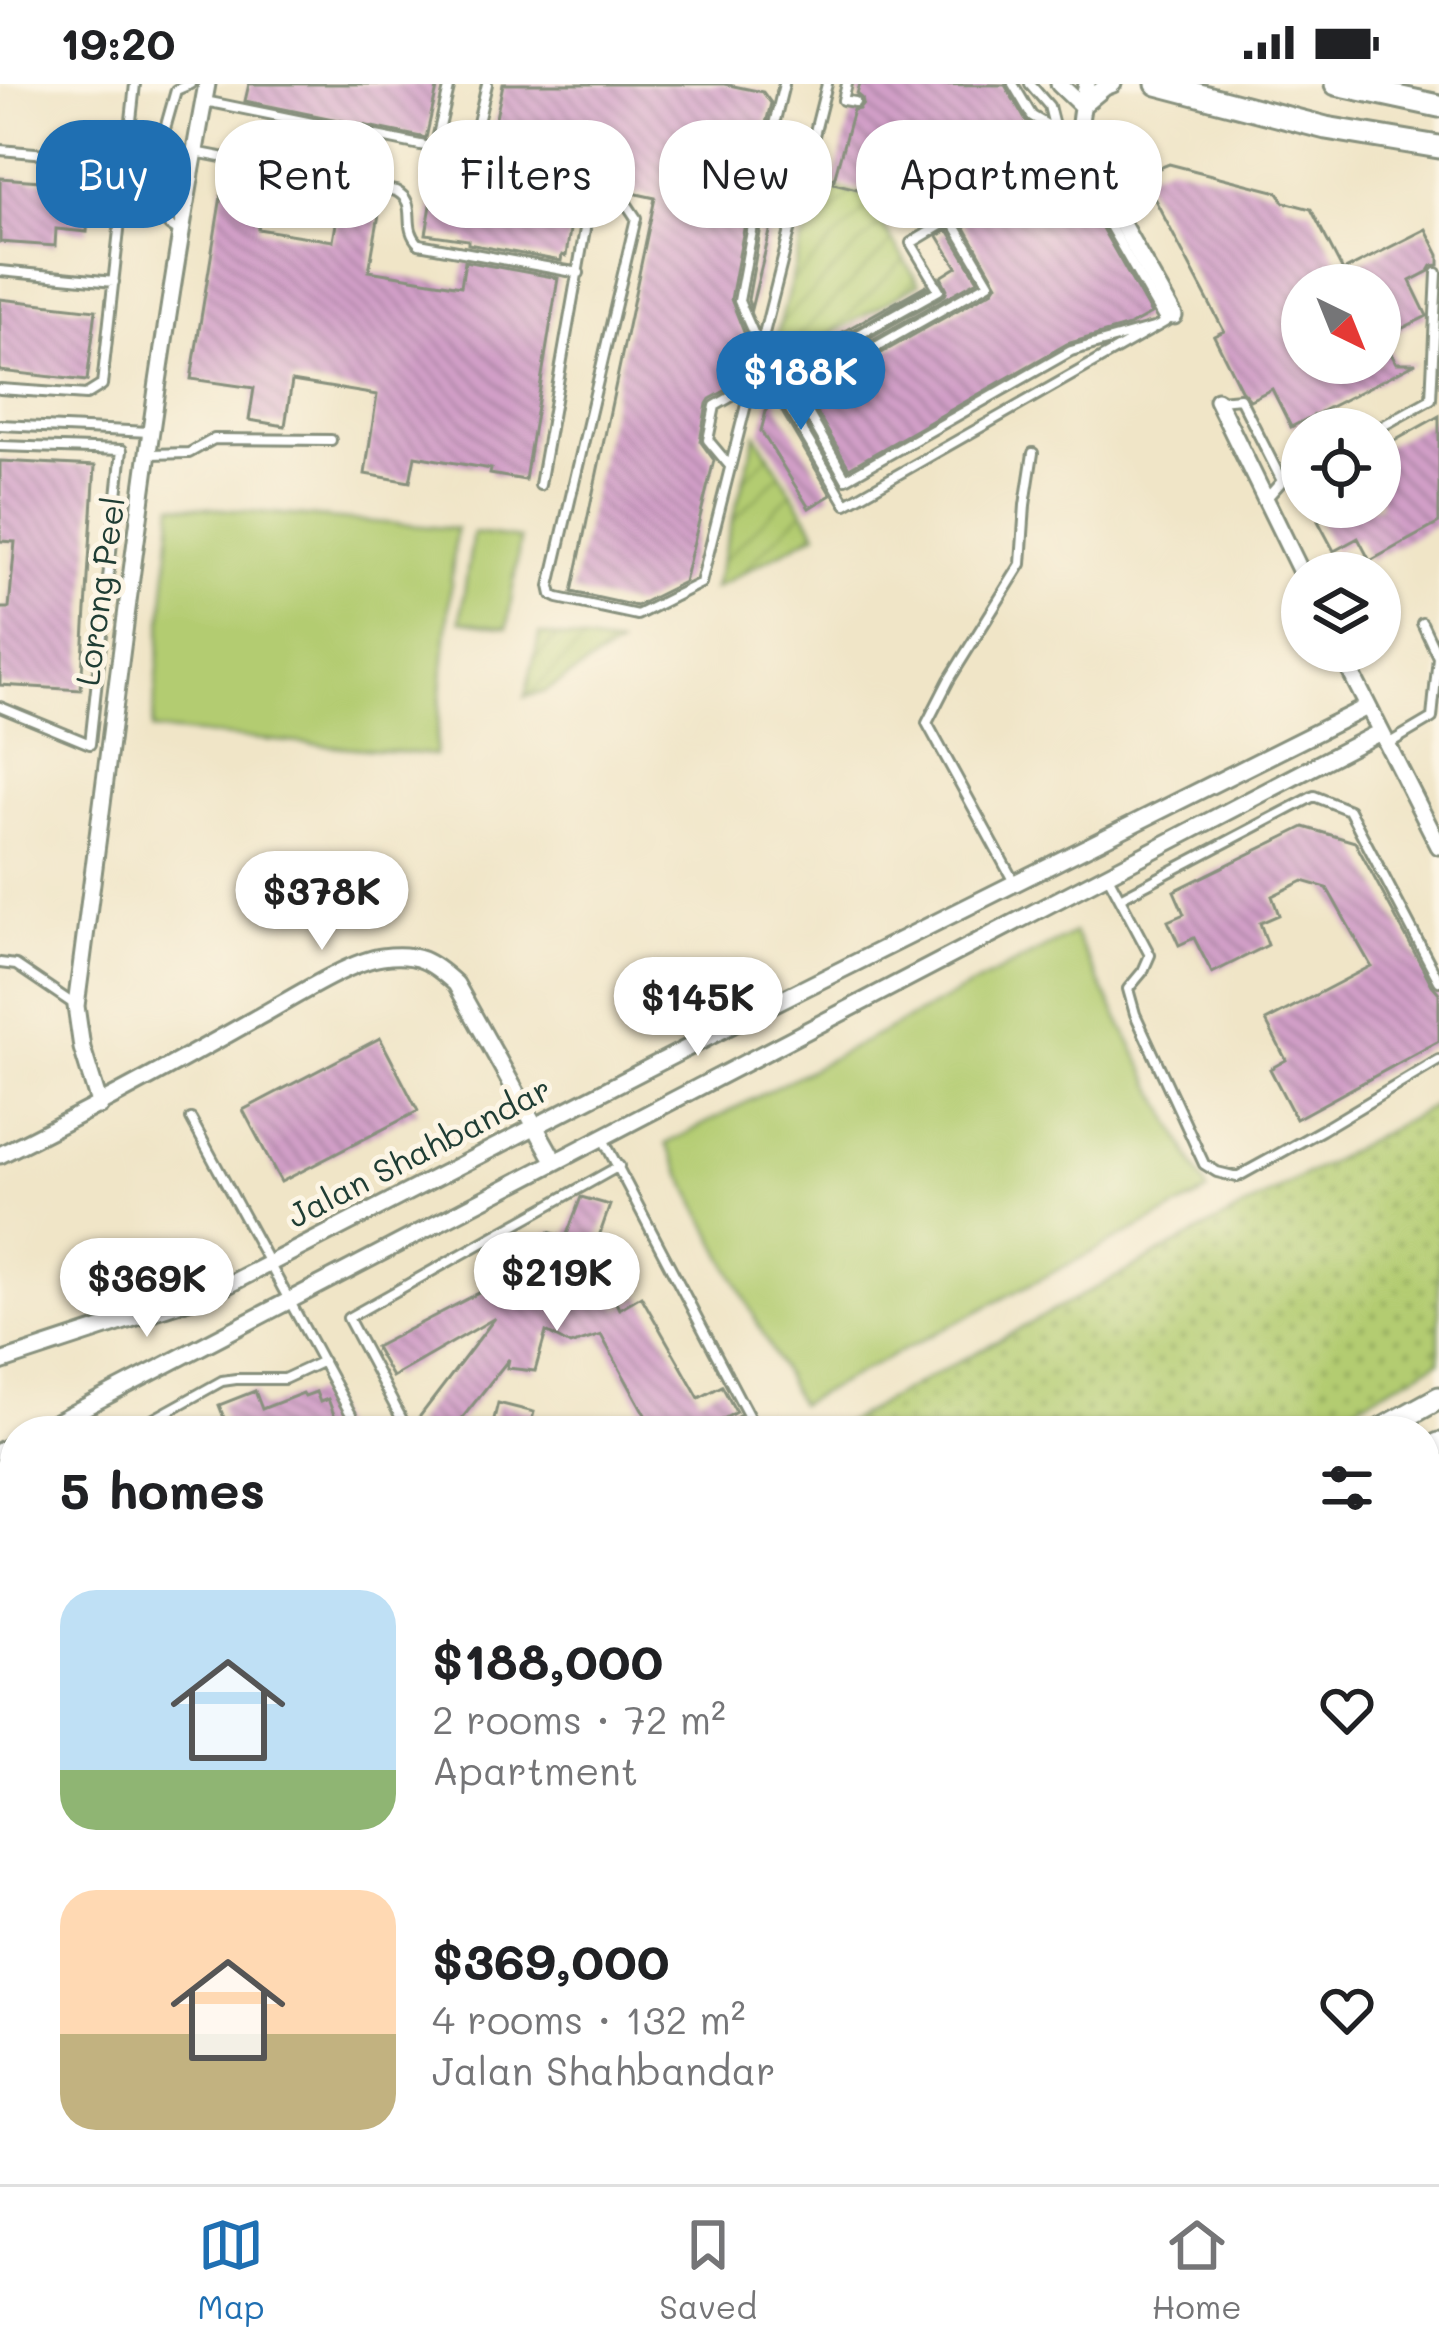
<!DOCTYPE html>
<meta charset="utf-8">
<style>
:root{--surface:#fff;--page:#f2f2f2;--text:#202124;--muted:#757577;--line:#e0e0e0;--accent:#1f6fb2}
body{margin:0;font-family:Mali,sans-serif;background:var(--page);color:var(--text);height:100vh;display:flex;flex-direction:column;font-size:45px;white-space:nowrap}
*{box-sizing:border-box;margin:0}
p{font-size:39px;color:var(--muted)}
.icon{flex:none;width:66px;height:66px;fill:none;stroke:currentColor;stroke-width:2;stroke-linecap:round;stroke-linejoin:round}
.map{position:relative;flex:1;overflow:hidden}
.side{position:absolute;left:0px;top:1332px;width:1440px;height:768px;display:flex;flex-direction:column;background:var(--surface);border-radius:48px 48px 0 0;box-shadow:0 3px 9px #0004}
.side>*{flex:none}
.banner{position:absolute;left:36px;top:36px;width:1368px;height:108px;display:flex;gap:24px}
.needle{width:78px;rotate:137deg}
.tools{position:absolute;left:1281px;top:180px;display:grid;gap:24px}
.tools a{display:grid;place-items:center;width:120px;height:120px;border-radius:50%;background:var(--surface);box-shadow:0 3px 9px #0004;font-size:60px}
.price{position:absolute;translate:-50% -102px;padding:0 27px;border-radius:42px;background:#fff;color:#222;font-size:39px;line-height:78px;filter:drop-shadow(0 3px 6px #0008)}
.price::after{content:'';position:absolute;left:50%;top:72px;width:36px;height:27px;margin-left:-18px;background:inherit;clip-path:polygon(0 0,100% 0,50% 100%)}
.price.current{background:var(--accent);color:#fff}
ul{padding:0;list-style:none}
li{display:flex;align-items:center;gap:36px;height:300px;padding:0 60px}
li span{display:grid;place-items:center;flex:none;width:336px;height:240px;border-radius:36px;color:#555}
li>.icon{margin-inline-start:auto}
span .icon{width:144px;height:144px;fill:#fffc;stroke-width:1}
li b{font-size:51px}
h2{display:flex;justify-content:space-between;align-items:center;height:144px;padding:0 60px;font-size:51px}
.tag{padding:0 42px;border-radius:48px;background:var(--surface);box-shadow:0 3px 9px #0004;font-size:42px;line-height:108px}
.tag.current{background:var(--accent);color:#fff}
.status{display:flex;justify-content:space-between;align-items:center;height:84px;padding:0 60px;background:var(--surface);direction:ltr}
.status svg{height:33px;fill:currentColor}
.menu{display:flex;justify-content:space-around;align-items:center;height:168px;border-top:3px solid var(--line);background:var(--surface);font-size:33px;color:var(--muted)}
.menu a{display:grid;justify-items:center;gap:6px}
.menu .current{color:var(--accent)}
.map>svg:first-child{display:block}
.grass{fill:url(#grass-dots);stroke:#698452;stroke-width:3}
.garden{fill:url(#garden-furrows);stroke:#698452;stroke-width:3}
.pitch{fill:#b3cc71;stroke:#698452;stroke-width:3}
.building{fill:url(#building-back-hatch);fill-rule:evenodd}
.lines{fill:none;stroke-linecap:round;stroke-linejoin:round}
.lane-casing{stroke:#88917e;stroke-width:14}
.street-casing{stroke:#88917e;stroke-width:21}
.secondary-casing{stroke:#88917e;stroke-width:27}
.lane{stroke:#fff;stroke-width:8}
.street{stroke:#fff;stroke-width:15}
.secondary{stroke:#fff;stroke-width:21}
.labels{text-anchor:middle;stroke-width:10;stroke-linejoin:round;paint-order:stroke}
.street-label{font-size:33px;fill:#1f3d34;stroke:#fcf5e5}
</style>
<div class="status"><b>19:20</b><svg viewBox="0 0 49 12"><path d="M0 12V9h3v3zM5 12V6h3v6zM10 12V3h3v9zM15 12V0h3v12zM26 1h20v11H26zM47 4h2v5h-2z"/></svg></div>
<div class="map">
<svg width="1439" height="2100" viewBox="0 0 1439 2100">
<defs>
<pattern id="grass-dots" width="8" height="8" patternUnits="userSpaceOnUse" patternTransform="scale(3)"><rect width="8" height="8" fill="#b3cc71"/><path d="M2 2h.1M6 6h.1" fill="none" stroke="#91a75e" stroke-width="1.8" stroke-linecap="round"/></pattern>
<pattern id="garden-furrows" width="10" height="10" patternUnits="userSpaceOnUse" patternTransform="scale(3)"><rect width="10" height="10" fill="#b3cc71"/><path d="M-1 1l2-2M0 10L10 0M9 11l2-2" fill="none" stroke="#91a75e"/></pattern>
<pattern id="building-back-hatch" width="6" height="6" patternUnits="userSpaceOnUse" patternTransform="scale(3)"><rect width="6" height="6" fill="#d19fc7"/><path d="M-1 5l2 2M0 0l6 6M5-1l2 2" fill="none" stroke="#a983a2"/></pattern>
</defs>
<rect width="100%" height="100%" fill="#fcf5e5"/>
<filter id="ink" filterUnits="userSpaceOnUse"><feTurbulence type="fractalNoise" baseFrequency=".00833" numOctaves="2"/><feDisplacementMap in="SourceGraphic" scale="24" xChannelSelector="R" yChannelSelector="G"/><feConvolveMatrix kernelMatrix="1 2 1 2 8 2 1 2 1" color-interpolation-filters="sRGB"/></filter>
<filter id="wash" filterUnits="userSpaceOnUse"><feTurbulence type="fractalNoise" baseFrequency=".004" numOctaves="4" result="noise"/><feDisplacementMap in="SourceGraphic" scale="48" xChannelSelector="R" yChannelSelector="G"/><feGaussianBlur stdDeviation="2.7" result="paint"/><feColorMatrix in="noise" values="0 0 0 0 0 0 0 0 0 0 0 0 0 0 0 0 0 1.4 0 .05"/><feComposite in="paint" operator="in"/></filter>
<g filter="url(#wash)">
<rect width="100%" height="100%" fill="#f0e5c7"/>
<path class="grass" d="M1439 1019V1277L1308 1347H830Z
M647 2085H1359L1365 2100H649Z"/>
<path class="garden" d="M817 100 864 111 919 200 768 285Z
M756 350 817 449 714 504Z
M540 550 618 562 544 608 525 613Z"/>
<path class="pitch" d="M173 421 456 445 435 671 152 646Z
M473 449 520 455 507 544 460 537Z
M1074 849 1208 1108 799 1320 666 1060Z"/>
<g id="blocks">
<path class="building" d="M249 0H438L426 54 245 17Z
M503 0H724L763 8 771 19 757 75 731 215 745 251 732 303 710 315 707 320 700 357 714 376 684 498 636 522 572 508 655 114 487 77Z
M860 0 1005 1 1026 37 1049 51 1151 230 1129 242 1067 260 849 384 807 311 993 206 997 200 956 128 948 127 929 138 918 120 833 99 853 26 859 25 863 20 862 14 857 10Z
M1169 80 1278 108 1284 118 1311 125 1343 187 1426 145 1439 171V181L1432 182 1429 187 1410 197 1427 232 1383 254 1396 279H1416L1291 343 1272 305 1250 316 1241 306 1214 252 1224 247 1142 91ZM1302 201H1380V279H1302Z
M771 87 784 91 751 225 748 216Z
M0 94 67 99 65 120 89 122 87 148 56 145 55 162 0 158Z
M223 100 264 106 258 145 333 157 342 105 382 113 369 187 461 202 465 177 558 194 525 396 490 390 491 385 415 372 410 398 365 390 377 311 292 297 285 342 249 336 254 304 191 295Z
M434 104 573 126 566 172 562 171 561 177 468 160V156L426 150Z
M948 146 978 196 794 300 796 295 945 211 947 205 941 193 957 183 938 152Z
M926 201 928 203 783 286 775 304 778 321 831 411 809 424 761 347 777 285Z
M0 215 96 226 87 297 0 287Z
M1439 332V439L1370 477 1358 454 1334 467 1318 437 1343 423H1380V365Z
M0 377 95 382 81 606 0 601V524H9L15 458 0 457Z
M1304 743 1355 758 1432 901 1439 909V957L1296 1035 1270 985 1286 976 1266 937 1371 882 1327 804 1303 797 1272 812 1279 831 1260 839 1268 861 1212 889 1194 854 1179 861 1168 837 1184 830 1174 807Z
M380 954 418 1027 281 1098 243 1026Z
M581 1113 610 1121 596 1161 614 1167 604 1193 619 1225 641 1212 699 1314 722 1302 736 1328 702 1347H654L601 1251 570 1261 546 1248 535 1287 507 1284 509 1275 452 1347H423L414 1340 495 1234 392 1293 375 1263 540 1177 549 1148 566 1153Z
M255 1307 262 1325 303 1309 305 1312 316 1308 320 1318 328 1315 340 1347H229L219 1321Z
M498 1319 534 1328 529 1347H491Z"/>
</g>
</g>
<g filter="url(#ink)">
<use href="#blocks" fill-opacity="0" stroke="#88917e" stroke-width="3"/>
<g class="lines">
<defs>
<path id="lane" d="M487 0 469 77 473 82 624 116 636 134 550 502 552 511 558 514 637 531 701 499 827 0
M784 0 765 77 805 88
M847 0 843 16 855 18
M1013 0 1032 32 1054 45
M1030 0 1049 22 1055 46 1165 238
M205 17 435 64 450 0
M0 66 128 77
M195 68 396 107C420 120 400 141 419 160L579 189
M179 148 170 142 153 124 159 66 176 6 190 0
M0 187 114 198
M1153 244 1071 267 846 395 796 308 989 199 951 135 911 159 939 206 790 289 783 304 786 319 846 420 1165 238 1174 232
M759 262 739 217 765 77
M0 305 86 311 102 301 135 0
M1219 316 1240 314 1282 397
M0 341 150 348
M1377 345 1431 315 1437 189
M0 362 122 366 90 660 0 623
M150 370 189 369 214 355 331 356
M729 381 708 356 715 322 750 302
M540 401 585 145
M1266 415 1282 397 1302 386
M1388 660 1432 634 1438 573 1422 539
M1108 792 1150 871 1143 887 1128 905 1135 930 1204 1080 1217 1088 1237 1093 1322 1046 1439 976
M1014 798 927 639 949 596 1021 480 1025 421 1033 369
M1120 814 1314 712 1349 726 1439 897
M0 879 16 881 75 921
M191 1035 360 1347
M602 1053 749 1333 722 1347
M132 1347 222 1297 236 1295H284L323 1277
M408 1347 348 1234 619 1082
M1439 1788C1422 1822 1426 1864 1439 1900
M0 1845 15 1842
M0 1945 15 1944
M520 2085 529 2100
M598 2085 601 2100
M215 2100 228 2091
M232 2100 228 2091 240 2085"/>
<path id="street" d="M1059 0 1082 22
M1087 0C1080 32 1075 48 1088 80L1174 232
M1082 22 1105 3 1113 0
M1217 316 1302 490
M1340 567 1439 762
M100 1022 82 964 76 922C117 614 150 305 207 0
M0 1071C85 1029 168 984 251 937 283 920 349 877 382 873 417 868 431 877 456 900L555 1078
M0 1278 216 1207 763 925 1367 623
M39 1347 1380 648
M0 1367 15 1359
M0 1570 15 1619
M0 1747 15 1746
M1425 1750 1439 1745"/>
<path id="secondary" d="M1157 0 1326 44 1439 63
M1336 0 1439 22
M1379 1347 1439 1314
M1425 1367 1439 1360
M0 1997 15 1995
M1425 2067 1438 2100
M1395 2085 1401 2100"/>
</defs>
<use href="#lane" class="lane-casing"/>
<use href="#street" class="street-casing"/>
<use href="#secondary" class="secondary-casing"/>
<use href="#lane" class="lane"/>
<use href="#street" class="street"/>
<use href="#secondary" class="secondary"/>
</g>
</g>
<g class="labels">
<g class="street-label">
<text transform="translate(100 507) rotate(-82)" y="12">Lorong Peel</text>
<text transform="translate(419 1068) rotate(-27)" y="12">Jalan Shahbandar</text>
</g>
</g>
</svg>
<div class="tools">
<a><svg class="needle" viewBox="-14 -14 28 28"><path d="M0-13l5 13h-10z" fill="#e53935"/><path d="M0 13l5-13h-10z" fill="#757577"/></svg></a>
<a><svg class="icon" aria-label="locate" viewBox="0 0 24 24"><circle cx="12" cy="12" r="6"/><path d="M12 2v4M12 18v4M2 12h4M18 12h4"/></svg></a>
<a><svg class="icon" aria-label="layers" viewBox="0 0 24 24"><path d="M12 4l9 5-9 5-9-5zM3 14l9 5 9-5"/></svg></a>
</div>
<b class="price current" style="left:801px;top:349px">$188K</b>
<b class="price" style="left:322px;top:869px">$378K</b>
<b class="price" style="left:698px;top:975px">$145K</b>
<b class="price" style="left:557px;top:1250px">$219K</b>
<b class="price" style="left:147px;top:1256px">$369K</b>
<div class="banner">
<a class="tag current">Buy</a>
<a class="tag">Rent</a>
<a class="tag">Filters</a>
<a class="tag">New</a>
<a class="tag">Apartment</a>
</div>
<section class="side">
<h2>5 homes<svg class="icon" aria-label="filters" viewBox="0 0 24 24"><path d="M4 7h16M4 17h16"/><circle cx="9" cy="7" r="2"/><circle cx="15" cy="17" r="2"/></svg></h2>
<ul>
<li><span style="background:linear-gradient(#bfe0f5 75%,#8fb573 0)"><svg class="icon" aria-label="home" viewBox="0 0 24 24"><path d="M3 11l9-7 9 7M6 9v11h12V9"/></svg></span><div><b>$188,000</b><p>2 rooms · 72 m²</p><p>Apartment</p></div><svg class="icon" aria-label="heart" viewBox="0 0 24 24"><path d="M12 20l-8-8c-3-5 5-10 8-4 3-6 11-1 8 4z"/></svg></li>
<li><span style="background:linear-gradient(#ffd9b3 60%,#c2b280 0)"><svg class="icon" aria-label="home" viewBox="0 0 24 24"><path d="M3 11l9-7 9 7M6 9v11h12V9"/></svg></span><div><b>$369,000</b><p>4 rooms · 132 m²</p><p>Jalan Shahbandar</p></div><svg class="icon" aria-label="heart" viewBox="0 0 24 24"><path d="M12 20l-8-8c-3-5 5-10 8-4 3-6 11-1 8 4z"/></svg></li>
</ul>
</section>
</div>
<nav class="menu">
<a class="current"><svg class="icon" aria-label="map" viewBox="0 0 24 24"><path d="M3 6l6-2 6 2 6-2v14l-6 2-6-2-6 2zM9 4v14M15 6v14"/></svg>Map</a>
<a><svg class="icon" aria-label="saved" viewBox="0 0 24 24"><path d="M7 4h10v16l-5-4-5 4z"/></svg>Saved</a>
<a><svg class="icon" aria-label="home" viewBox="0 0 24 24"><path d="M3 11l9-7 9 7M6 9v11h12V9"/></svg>Home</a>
</nav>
